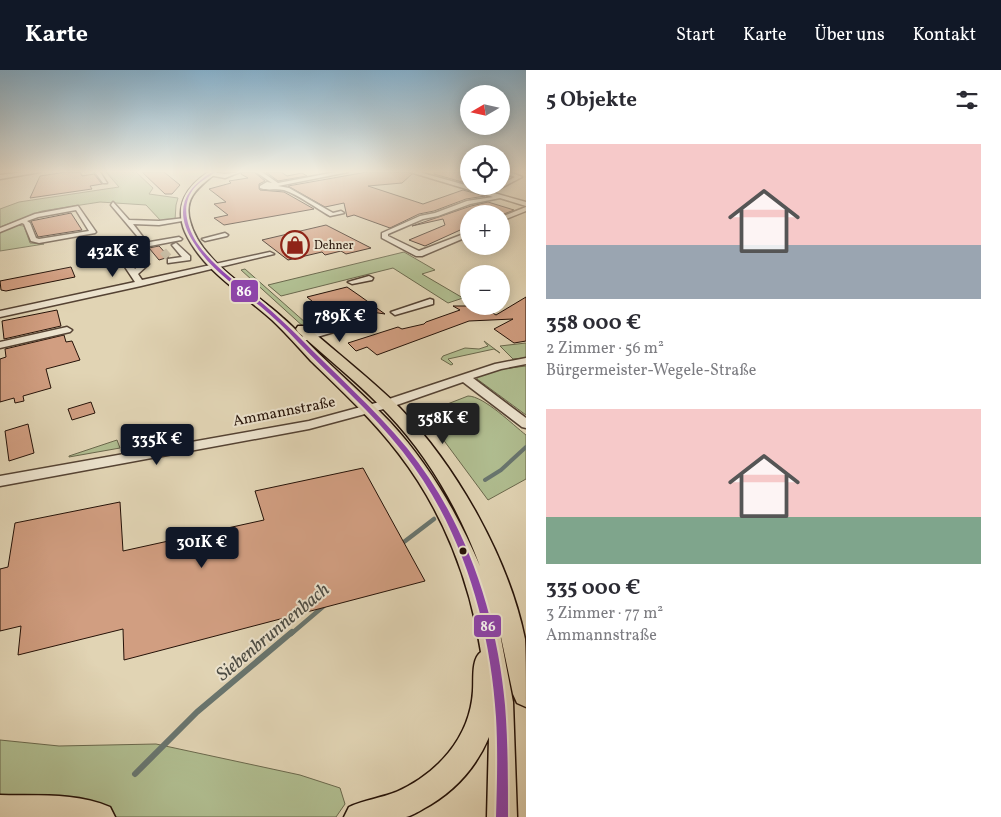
<!DOCTYPE html>
<html lang="de">
<meta charset="utf-8">
<style>
:root{--surface:#fff;--page:#f2f2f3;--text:#2b2b33;--muted:#7c7c81;--accent:#111827}
body{margin:0;font-family:Vollkorn,serif;background:var(--page);color:var(--text);height:100vh;display:flex;flex-direction:column;font-size:19px;white-space:nowrap}
*{box-sizing:border-box;margin:0}
p{font-size:16px;color:var(--muted)}
.icon{flex:none;width:28px;height:28px;fill:none;stroke:currentColor;stroke-width:2;stroke-linecap:round;stroke-linejoin:round}
.map{position:relative;flex:1;overflow:hidden}
.details{display:flex;flex-direction:column;background:var(--surface);width:475px}
.details>*{flex:none}
.needle{width:32px;rotate:261deg}
.tools{position:absolute;left:460px;top:15px;display:grid;gap:10px}
.tools a{display:grid;place-items:center;width:50px;height:50px;border-radius:50%;background:var(--surface);box-shadow:0 2px 12px #0003;font-size:25px}
.price{position:absolute;translate:-50% -42px;padding:0 11px;border-radius:5px;background:var(--accent);color:#fff;font-size:16px;line-height:32px;filter:drop-shadow(0 1px 2px #0008)}
.price::after{content:'';position:absolute;left:50%;top:30px;width:15px;height:11px;margin-left:-8px;background:inherit;clip-path:polygon(0 0,100% 0,50% 100%)}
.price.on{background:#222;color:#fff}
ul{padding:0;list-style:none}
li{display:grid;align-content:center;gap:10px;height:265px;padding:0 20px}
li span{display:grid;place-items:center;height:155px;border-radius:0px;color:#555}
li>.icon{margin-inline-start:auto}
span .icon{width:90px;height:90px;fill:#fffc;stroke-width:1}
li b{font-size:21px}
h2{display:flex;justify-content:space-between;align-items:center;height:60px;padding:0 20px;font-size:21px}
header{display:flex;align-items:center;gap:30px;box-sizing:border-box;height:70px;padding:0 25px;background:var(--accent);color:#fff}
header strong{font-size:24px}
nav{display:flex;gap:28px;margin-inline-start:auto;font-size:18px}
main{display:flex;flex:1;min-height:0}
.map>svg:first-child{display:block}
.green{fill:#b0bd90;stroke:#6a684c}
.lines{fill:none;stroke-linecap:round;stroke-linejoin:round}
.stream-far2{stroke:#68756f;stroke-width:4}
.stream-far1{stroke:#68756f;stroke-width:4.5}
.stream{stroke:#68756f;stroke-width:6}
.building{fill:#d19e81;stroke:#251208}
.minor-tunnel{stroke:#bbad92;stroke-width:8;stroke-dasharray:8 4;stroke-linecap:butt}
.minor-casing{stroke:#544233;stroke-width:3}
.major-casing{stroke:#251208;stroke-width:3}
.minor{fill:#ece3ce;fill-rule:evenodd}
.major{fill:#e1d4b4;fill-rule:evenodd}
.bus-1-casing{stroke:#ece3ce;stroke-width:4}
.bus-1{fill:#8e44ad;fill-rule:evenodd}
.bus-dot{fill:#251208;stroke:#ece3ce;stroke-width:2}
.labels{text-anchor:middle;stroke-width:4;stroke-linejoin:round;paint-order:stroke}
.far-poi-label{font-size:12px;fill:#251208;stroke:#ece3ce;text-anchor:start}
.street-label{font-size:15px;fill:#251208;stroke:#ece3ce}
.near-water-label{font-size:19px;font-style:italic;fill:#4c4c44;stroke:#ece3ce}
.line-badge{stroke:#ece3ce;stroke-width:2}
.badge-label{font-size:14px;text-anchor:middle;font-weight:bold;fill:#fff}
</style>
<header>
<strong>Karte</strong>
<nav><a>Start</a><a>Karte</a><a>Über uns</a><a>Kontakt</a></nav>
</header>
<main>
<div class="map">
<svg width="526" height="747" viewBox="0 0 526 747">
<rect width="100%" height="100%" fill="#e1d4b4"/>
<filter id="stains"><feTurbulence type="fractalNoise" baseFrequency=".004" numOctaves="4"/><feColorMatrix values="0 0 0 0 .2 0 0 0 0 .09 0 0 0 0 .02 0 0 0 .5 -.17"/></filter>
<radialGradient id="worn" r=".72"><stop offset=".6" stop-color="#630" stop-opacity="0"/><stop offset="1" stop-color="#630" stop-opacity=".3"/></radialGradient>
<path class="green" d="M106 102H136L153 118 149 124 178 128 176 135 175 150 161 151 146 135 100 132 42 141 0 157V139L19 132 119 117Z
M16 155 24 156 30 173 44 174 0 181V161Z
M404 182 435 200 422 204 463 228 448 233 393 198 281 226 268 215Z
M245 199 315 261 306 259 241 200Z
M484 271 500 283 494 279 448 289 453 294 451 295 441 289 443 286 465 278 479 279 488 276Z
M526 273V288L513 289 500 276Z
M526 296V345L477 309V306L501 299Z
M468 326C484 326 513 355 526 365V409L488 430 428 349 432 340Z
M117 370 120 378 69 387V386Z
M0 670 59 676 156 674 300 705 340 718 345 734 336 747H100L0 740Z"/>
<g class="lines">
<path class="stream-far2" d="M485 410 501 400 526 377"/>
<path class="stream-far1" d="M400 475 434 449
M291 564 325 535"/>
<path class="stream" d="M135 704 197 642 292 562"/>
</g>
<path class="building" d="M66 102H80L82 106 94 104 102 114 90 116 92 119 30 128 40 106Z
M142 102H164L180 115 172 124H165Z
M242 102H254L265 111 259 114 260 120 284 122 314 139 224 155 214 148 228 145 214 134 226 132 209 119 231 113 229 111 248 108 241 104Z
M266 102H281L287 106 302 103 307 106 278 111Z
M367 102H408L412 104 402 113 368 116 423 134 463 120 485 126 466 129 434 141 419 144 390 158 354 145 347 147 344 133 325 137 288 116Z
M434 102H469V114L434 104Z
M488 132 514 140 504 144H469V156L425 176 409 170 445 155 443 149 412 156 471 136Z
M71 143 82 160 38 167 31 151Z
M326 155 371 178 346 184 341 181 325 185 322 182 288 190 262 170Z
M159 176 160 177 169 187 159 190 149 178Z
M71 197 75 207 6 221 1 220 0 211Z
M347 217 360 226 385 244 365 241 359 243 355 240 338 236 323 235 318 236 307 227Z
M526 227V271L514 273 494 259 513 249 469 251 377 285 367 277 356 281 348 273 398 257 402 259 424 254 426 252 460 240 453 236H481L496 245Z
M57 240 61 256 4 269 2 251Z
M64 265 66 272 72 271 80 290 46 299 51 318 23 326 24 331 15 333 14 328 0 332V289L6 287 5 279Z
M91 332 95 343 72 350 68 339Z
M28 354 34 383 9 391 5 361Z
M363 398 425 511 124 590 123 559 18 585 21 556 0 561V499L8 497 15 453 120 432 123 481 264 450 255 421Z"/>
<g class="lines">
<path class="minor-tunnel" d="M163 181 169 188"/>
<defs>
<path id="minor" d="M24 102H40L0 109V105Z
M95 102H100L107 113H103Z
M211 102 225 104 240 102 225 108 209 105Z
M256 102H262L278 113 336 102H348L278 116 289 118 333 143 341 141 344 143 330 146C316 138 299 125 284 120 275 118 269 121 260 118V116L267 112 272 113Z
M410 102H419L526 132V136L500 128 470 134 438 146 423 149 388 164V166L419 181 469 162V166L422 186H416L382 168V163L420 146 435 143 467 131 493 127Z
M502 102H510L522 107 501 118 498 116H501V114L515 107Z
M113 132 129 150 159 151 185 148 188 150 159 155 133 154 146 171 143 173 111 135Z
M78 136 96 162 95 163 39 173 31 171 24 154 22 153 0 162V158L35 144ZM76 140 89 161 39 169 36 168 30 153 27 151 38 147Z
M526 137V141L501 151V147Z
M225 163 228 165 227 166 205 171 202 169Z
M179 167 182 169 181 170 124 181 144 186 149 194 138 204 142 210 270 182 274 184 141 216 0 247V241L135 212 115 182V178ZM126 186 138 190 141 194 135 199Z
M176 173 190 186V190L168 193V189L182 187 172 175Z
M369 206 373 208 372 210 352 214 348 212Z
M430 229 433 230V234L395 245 391 242Z
M67 257 72 260 70 262 0 278V272Z
M331 257 336 260 334 262 300 272 295 269Z
M526 288V294L501 299 473 308 526 348V358L522 357 463 312 391 337 309 359 0 416V406L309 351 383 331 495 294Z"/>
<path id="major" d="M209 102H217C201 116 183 126 190 151 200 192 254 221 283 248 296 259 307 272 318 283 342 306 367 328 390 352 429 394 457 443 480 496 459 440 429 387 388 344 360 314 328 289 298 262L296 259 298 256H306C338 284 371 309 400 338 457 397 509 489 525 569 526 588 526 616 526 637L517 633 513 624 497 548 513 632 517 747H487L489 667C476 698 453 723 423 739 418 742 411 746 406 747 386 747 364 747 344 747L349 737C364 730 381 728 396 722 437 704 470 668 473 621 474 610 471 589 481 582 470 511 443 441 399 384 373 350 342 321 311 291 298 277 286 263 272 250 242 223 202 200 185 162 174 136 187 116 209 102Z
M0 725C36 726 76 722 110 737L115 747H0Z"/>
</defs>
<use href="#minor" class="minor-casing"/>
<use href="#major" class="major-casing"/>
<use href="#minor" class="minor"/>
<use href="#major" class="major"/>
<defs>
<path id="bus-1" d="M212 102H215C209 107 202 110 196 116 180 133 186 155 197 173 214 197 239 215 262 233 275 244 287 255 299 267 335 304 374 338 407 378 465 449 497 544 505 635 508 672 508 710 508 747H496C497 714 498 680 496 647 490 553 462 457 403 382 371 341 332 308 297 271 285 258 273 247 260 236 237 217 210 199 194 173 174 142 182 121 212 102Z"/>
</defs>
<use href="#bus-1" class="bus-1-casing"/>
<use href="#bus-1" class="bus-1"/>
</g>
<linearGradient id="sky" x2="0" y2="1"><stop stop-color="#87b5d3"/><stop offset="0.49" stop-color="#f2ecdd"/><stop offset="1" stop-color="#f2ecdd" stop-opacity="0"/></linearGradient>
<rect width="526" height="207" fill="url(#sky)"/>
<defs>
<symbol id="shop-ring" viewBox="-11 -11 22 22"><circle r="9.5" fill="#ece3ce" stroke="#8f2418" stroke-width="1.5"/><path d="M-5-2.5h2.3a2.7 3.5 0 0 1 5.4 0H5L5.5 6h-11ZM-1.5-2.5h3a1.5 2.3 0 0 0-3 0Z" fill="#8f2418"/></symbol>
</defs>
<g fill-rule="evenodd">
<use href="#shop-ring" x="279" y="159" width="32" height="32"/>
</g>
<circle class="bus-dot" cx="463" cy="481" r="4.5"/>
<g class="labels">
<g class="far-poi-label">
<text x="314" y="179">Dehner</text>
</g>
<g class="street-label">
<text transform="translate(284 341) rotate(-11)" y="5">Ammannstraße</text>
</g>
<g class="near-water-label">
<text transform="translate(272 561) rotate(-40)" y="7">Siebenbrunnenbach</text>
</g>
</g>
<g class="line-badge">
<rect x="230" y="209" width="29" height="24" rx="5" fill="#8e44ad"/>
<rect x="473" y="544" width="29" height="24" rx="5" fill="#8e44ad"/>
</g>
<g class="badge-label">
<text x="244" y="226">86</text>
<text x="488" y="561">86</text>
</g>
<rect width="100%" height="100%" filter="url(#stains)"/>
<rect width="100%" height="100%" fill="url(#worn)"/>
</svg>
<div class="tools">
<a><svg class="needle" viewBox="-14 -14 28 28"><path d="M0-13l5 13h-10z" fill="#e53935"/><path d="M0 13l5-13h-10z" fill="#7c7c81"/></svg></a>
<a><svg class="icon" aria-label="locate" viewBox="0 0 24 24"><circle cx="12" cy="12" r="6"/><path d="M12 2v4M12 18v4M2 12h4M18 12h4"/></svg></a>
<a>+</a>
<a>−</a>
</div>
<b class="price" style="left:113px;top:208px">432K €</b>
<b class="price" style="left:340px;top:273px">789K €</b>
<b class="price on" style="left:443px;top:375px">358K €</b>
<b class="price" style="left:157px;top:396px">335K €</b>
<b class="price" style="left:202px;top:499px">301K €</b>
</div>
<section class="details">
<h2>5 Objekte<svg class="icon" aria-label="filters" viewBox="0 0 24 24"><path d="M4 7h16M4 17h16"/><circle cx="9" cy="7" r="2"/><circle cx="15" cy="17" r="2"/></svg></h2>
<ul>
<li><span style="background:linear-gradient(#f6c9c9 65%,#9aa5b1 0)"><svg class="icon" aria-label="home" viewBox="0 0 24 24"><path d="M3 11l9-7 9 7M6 9v11h12V9"/></svg></span><div><b>358 000 €</b><p>2 Zimmer · 56 m²</p><p>Bürgermeister-Wegele-Straße</p></div></li>
<li><span style="background:linear-gradient(#f6c9c9 70%,#7fa58c 0)"><svg class="icon" aria-label="home" viewBox="0 0 24 24"><path d="M3 11l9-7 9 7M6 9v11h12V9"/></svg></span><div><b>335 000 €</b><p>3 Zimmer · 77 m²</p><p>Ammannstraße</p></div></li>
</ul>
</section>
</main>
